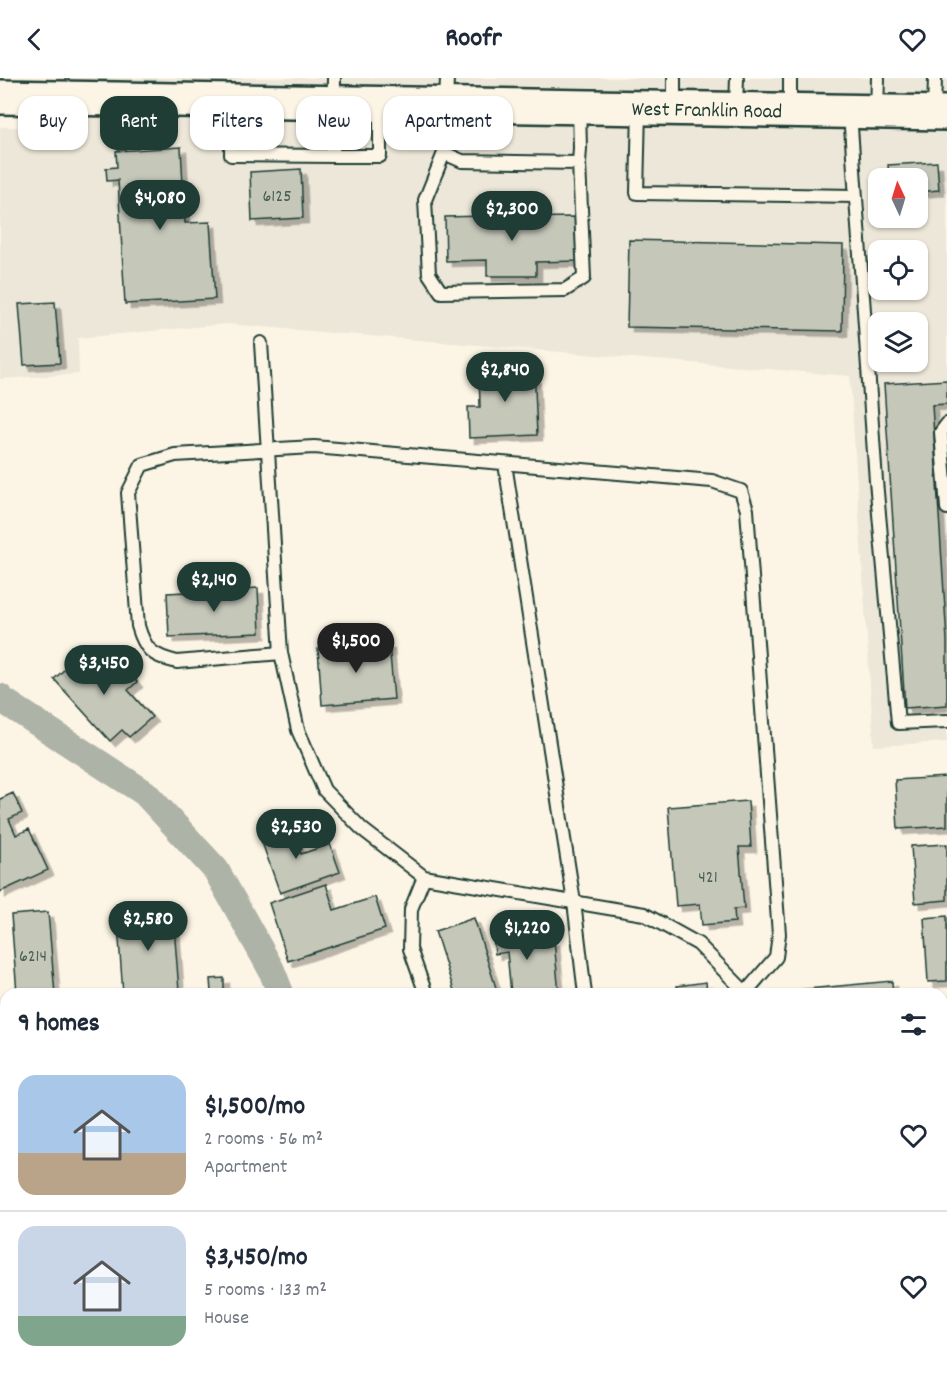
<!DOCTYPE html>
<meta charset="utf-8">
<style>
:root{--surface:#fff;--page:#f6f6f7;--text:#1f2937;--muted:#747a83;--line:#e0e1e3;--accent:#1f3d34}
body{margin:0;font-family:Dekko,sans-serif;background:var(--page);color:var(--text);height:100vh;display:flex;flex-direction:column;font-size:22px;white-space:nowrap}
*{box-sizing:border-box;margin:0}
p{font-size:20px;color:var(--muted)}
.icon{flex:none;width:33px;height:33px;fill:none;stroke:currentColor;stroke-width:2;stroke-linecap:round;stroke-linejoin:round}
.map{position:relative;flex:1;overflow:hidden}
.panel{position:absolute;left:0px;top:910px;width:948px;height:386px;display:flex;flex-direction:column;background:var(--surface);border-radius:18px 18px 0 0;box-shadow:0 2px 4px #0004}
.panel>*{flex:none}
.guide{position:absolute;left:18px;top:18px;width:600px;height:54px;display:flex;gap:12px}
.needle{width:39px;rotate:356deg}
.controls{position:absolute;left:868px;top:90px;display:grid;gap:12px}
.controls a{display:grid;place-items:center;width:60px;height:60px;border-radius:12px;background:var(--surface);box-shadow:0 2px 4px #0004;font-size:30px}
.price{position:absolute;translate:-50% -51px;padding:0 14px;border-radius:21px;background:var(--accent);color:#fff;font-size:20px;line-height:39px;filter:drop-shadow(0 2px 3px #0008)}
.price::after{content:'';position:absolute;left:50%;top:36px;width:18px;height:14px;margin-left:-9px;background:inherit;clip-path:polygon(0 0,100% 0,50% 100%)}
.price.active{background:#222;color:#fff}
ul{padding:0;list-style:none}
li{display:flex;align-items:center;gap:18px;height:150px;padding:0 18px}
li+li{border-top:2px solid var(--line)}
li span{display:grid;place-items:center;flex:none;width:168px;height:120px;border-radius:18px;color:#555}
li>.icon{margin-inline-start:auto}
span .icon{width:72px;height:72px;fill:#fffc;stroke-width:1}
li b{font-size:26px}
h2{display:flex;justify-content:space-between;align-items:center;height:72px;padding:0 18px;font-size:26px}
.tag{padding:0 21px;border-radius:18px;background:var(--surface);box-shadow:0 2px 4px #0004;font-size:21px;line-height:54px}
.tag.active{background:var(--accent);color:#fff}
header{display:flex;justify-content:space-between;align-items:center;height:78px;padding:0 18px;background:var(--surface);font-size:27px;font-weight:700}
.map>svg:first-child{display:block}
.built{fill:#ece7d8;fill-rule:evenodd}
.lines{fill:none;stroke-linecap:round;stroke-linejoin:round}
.canal{stroke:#aeb3a7;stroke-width:27}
.building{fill:#c5c7b9;stroke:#1f3d34;stroke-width:1.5;filter:url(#shadow)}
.service-casing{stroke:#1f3d34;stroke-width:16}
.secondary-casing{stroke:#1f3d34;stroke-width:38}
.service{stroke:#fcf5e5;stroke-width:12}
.secondary{stroke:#fcf5e5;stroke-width:33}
.labels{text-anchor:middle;stroke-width:4.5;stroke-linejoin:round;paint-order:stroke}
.number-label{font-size:18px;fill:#486055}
.street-label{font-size:21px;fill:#1f3d34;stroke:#fcf5e5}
</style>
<header><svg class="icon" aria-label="back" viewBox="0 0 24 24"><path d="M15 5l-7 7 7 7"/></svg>Roofr<svg class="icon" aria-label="heart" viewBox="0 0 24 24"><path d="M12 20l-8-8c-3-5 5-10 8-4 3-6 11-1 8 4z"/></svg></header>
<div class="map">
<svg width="947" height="1295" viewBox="0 0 947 1295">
<defs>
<filter id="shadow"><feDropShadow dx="5.5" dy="5.5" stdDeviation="0" flood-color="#0004"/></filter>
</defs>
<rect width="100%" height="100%" fill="#fcf5e5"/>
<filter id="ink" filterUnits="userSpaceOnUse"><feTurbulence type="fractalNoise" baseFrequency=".0167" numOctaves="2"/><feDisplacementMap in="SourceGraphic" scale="12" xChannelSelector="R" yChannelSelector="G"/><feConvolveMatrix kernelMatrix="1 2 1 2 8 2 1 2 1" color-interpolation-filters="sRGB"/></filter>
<g filter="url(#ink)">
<path class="built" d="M59 0H947V664L874 668 850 298 226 246 78 260 79 296 0 301V49L63 50ZM879 100H918V140H879ZM879 172H918V212H879ZM879 244H918V284H879Z"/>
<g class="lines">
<path class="canal" d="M0 619 4 623 145 715 216 792 271 891 281 916
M427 1290 428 1295"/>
</g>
<path class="building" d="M181 69 185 145 210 144 215 221 125 226 118 102 107 103 106 90 117 89 116 73Z
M937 84 939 112 918 114V100H889L888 87Z
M301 91 303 140 252 143 250 94Z
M484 138V140L577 139 578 183 536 184V198H487V182L446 183 445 139Z
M629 162 843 167 842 253 627 249Z
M55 224 60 285 24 287 19 226Z
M534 286 537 357 469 360 468 329H480L479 289Z
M947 302V326L932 327 947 562V627L905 630 884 306Z
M258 510 260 555 169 559 167 515Z
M389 565 394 621 322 627 318 571Z
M87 571 111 598 123 587 137 604 128 612 152 639 129 659 122 652 110 663 54 601Z
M947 699V748L898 751 895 702Z
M13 715 22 735 9 741 16 757 29 751 48 792 0 814V721Z
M748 723 751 769H739L744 830 734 831 735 844 702 847 700 826 676 828 668 729Z
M290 745 301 776 330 766 340 794 280 815 259 756Z
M947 766V822L915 825 911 768Z
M326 806 334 832 375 819 385 851 288 883 269 825Z
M153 831 154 836 173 835 179 913 123 916 117 834Z
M48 834 55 916H17L11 837Z
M947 838V903L928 904 924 840Z
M474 840 498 916H455L435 853Z
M523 846 525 865 554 862 559 916H511L507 874 495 876 492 849Z
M224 900V913L211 914 210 901Z
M892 903 893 916H797V912Z
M706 904 707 916H678L677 908Z
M942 921H947V969H942Z
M942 988H947V1026H942Z
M947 1097V1131L942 1133V1099Z
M944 1150 947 1180V1215L942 1216V1151Z
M59 1290H100L99 1295H58Z
M162 1290H202L203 1295H162Z
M334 1290H371L372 1295H335Z
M448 1290H501L502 1295H450Z
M594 1290H628L630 1295H596Z
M759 1290H782L783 1295H760Z
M892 1290H942V1295H892Z"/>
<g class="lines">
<defs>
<path id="service" d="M447 0 444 75 462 83 579 85 580 70 579 30
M674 0V30
M232 23 231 77 333 78 334 0
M736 29 737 0
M639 31 637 115 856 118
M790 32V0
M877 32 878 0
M850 35 876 403 898 645 947 643
M934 35 935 0
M444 75 425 122 429 196 441 214 565 212 584 200 579 85
M333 78H380V27
M261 265 281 575 298 652 324 712 362 751 424 799 644 836 698 866 747 916
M947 346 941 354 947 430
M505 386 574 824 585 916
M281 575 177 584C152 578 145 572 138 548L128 415 142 387 175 377 314 369 712 403 741 413 747 432 779 856 776 879 746 914
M424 799 411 831 410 871 426 916
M0 1031H6
M942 1255H947
M805 1290 806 1295"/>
<path id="secondary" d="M0 19 947 35"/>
</defs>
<use href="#service" class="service-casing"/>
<use href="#secondary" class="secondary-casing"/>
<use href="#service" class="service"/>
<use href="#secondary" class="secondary"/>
</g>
</g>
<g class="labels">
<g class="number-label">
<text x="277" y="123">6125</text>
<text x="708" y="804">421</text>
<text x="33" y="883">6214</text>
</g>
<g class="street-label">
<text transform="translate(707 31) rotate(1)" y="7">West Franklin Road</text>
</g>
</g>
</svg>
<div class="controls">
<a><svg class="needle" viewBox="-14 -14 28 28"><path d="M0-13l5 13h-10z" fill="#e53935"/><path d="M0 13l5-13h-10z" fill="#747a83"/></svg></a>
<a><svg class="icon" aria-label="locate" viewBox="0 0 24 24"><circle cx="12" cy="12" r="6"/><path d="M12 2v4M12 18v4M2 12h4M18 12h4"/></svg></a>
<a><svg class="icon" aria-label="layers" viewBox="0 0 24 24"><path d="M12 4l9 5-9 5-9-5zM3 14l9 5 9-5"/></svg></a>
</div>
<b class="price" style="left:160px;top:153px">$4,080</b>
<b class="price" style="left:512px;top:164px">$2,300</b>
<b class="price" style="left:505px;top:325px">$2,840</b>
<b class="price" style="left:214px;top:535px">$2,140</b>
<b class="price active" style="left:356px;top:596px">$1,500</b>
<b class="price" style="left:104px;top:618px">$3,450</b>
<b class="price" style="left:296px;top:782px">$2,530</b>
<b class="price" style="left:148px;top:874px">$2,580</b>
<b class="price" style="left:527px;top:883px">$1,220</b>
<div class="guide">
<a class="tag">Buy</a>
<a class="tag active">Rent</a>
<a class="tag">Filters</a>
<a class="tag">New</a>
<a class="tag">Apartment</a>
</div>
<section class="panel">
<h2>9 homes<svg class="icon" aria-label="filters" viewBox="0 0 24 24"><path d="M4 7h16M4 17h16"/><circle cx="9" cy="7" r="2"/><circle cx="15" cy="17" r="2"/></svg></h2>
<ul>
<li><span style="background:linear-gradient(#a9c7e8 65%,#b9a48a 0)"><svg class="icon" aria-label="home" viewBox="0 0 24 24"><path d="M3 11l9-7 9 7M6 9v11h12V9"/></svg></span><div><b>$1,500/mo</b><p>2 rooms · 56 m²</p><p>Apartment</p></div><svg class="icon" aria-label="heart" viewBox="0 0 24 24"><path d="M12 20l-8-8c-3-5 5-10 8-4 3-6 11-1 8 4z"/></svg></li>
<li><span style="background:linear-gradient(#c9d6e8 75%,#7fa58c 0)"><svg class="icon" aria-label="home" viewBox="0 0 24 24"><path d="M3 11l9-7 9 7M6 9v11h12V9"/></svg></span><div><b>$3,450/mo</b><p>5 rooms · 133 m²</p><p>House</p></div><svg class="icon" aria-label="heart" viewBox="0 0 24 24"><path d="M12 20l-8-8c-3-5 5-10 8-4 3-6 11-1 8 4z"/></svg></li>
</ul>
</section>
</div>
